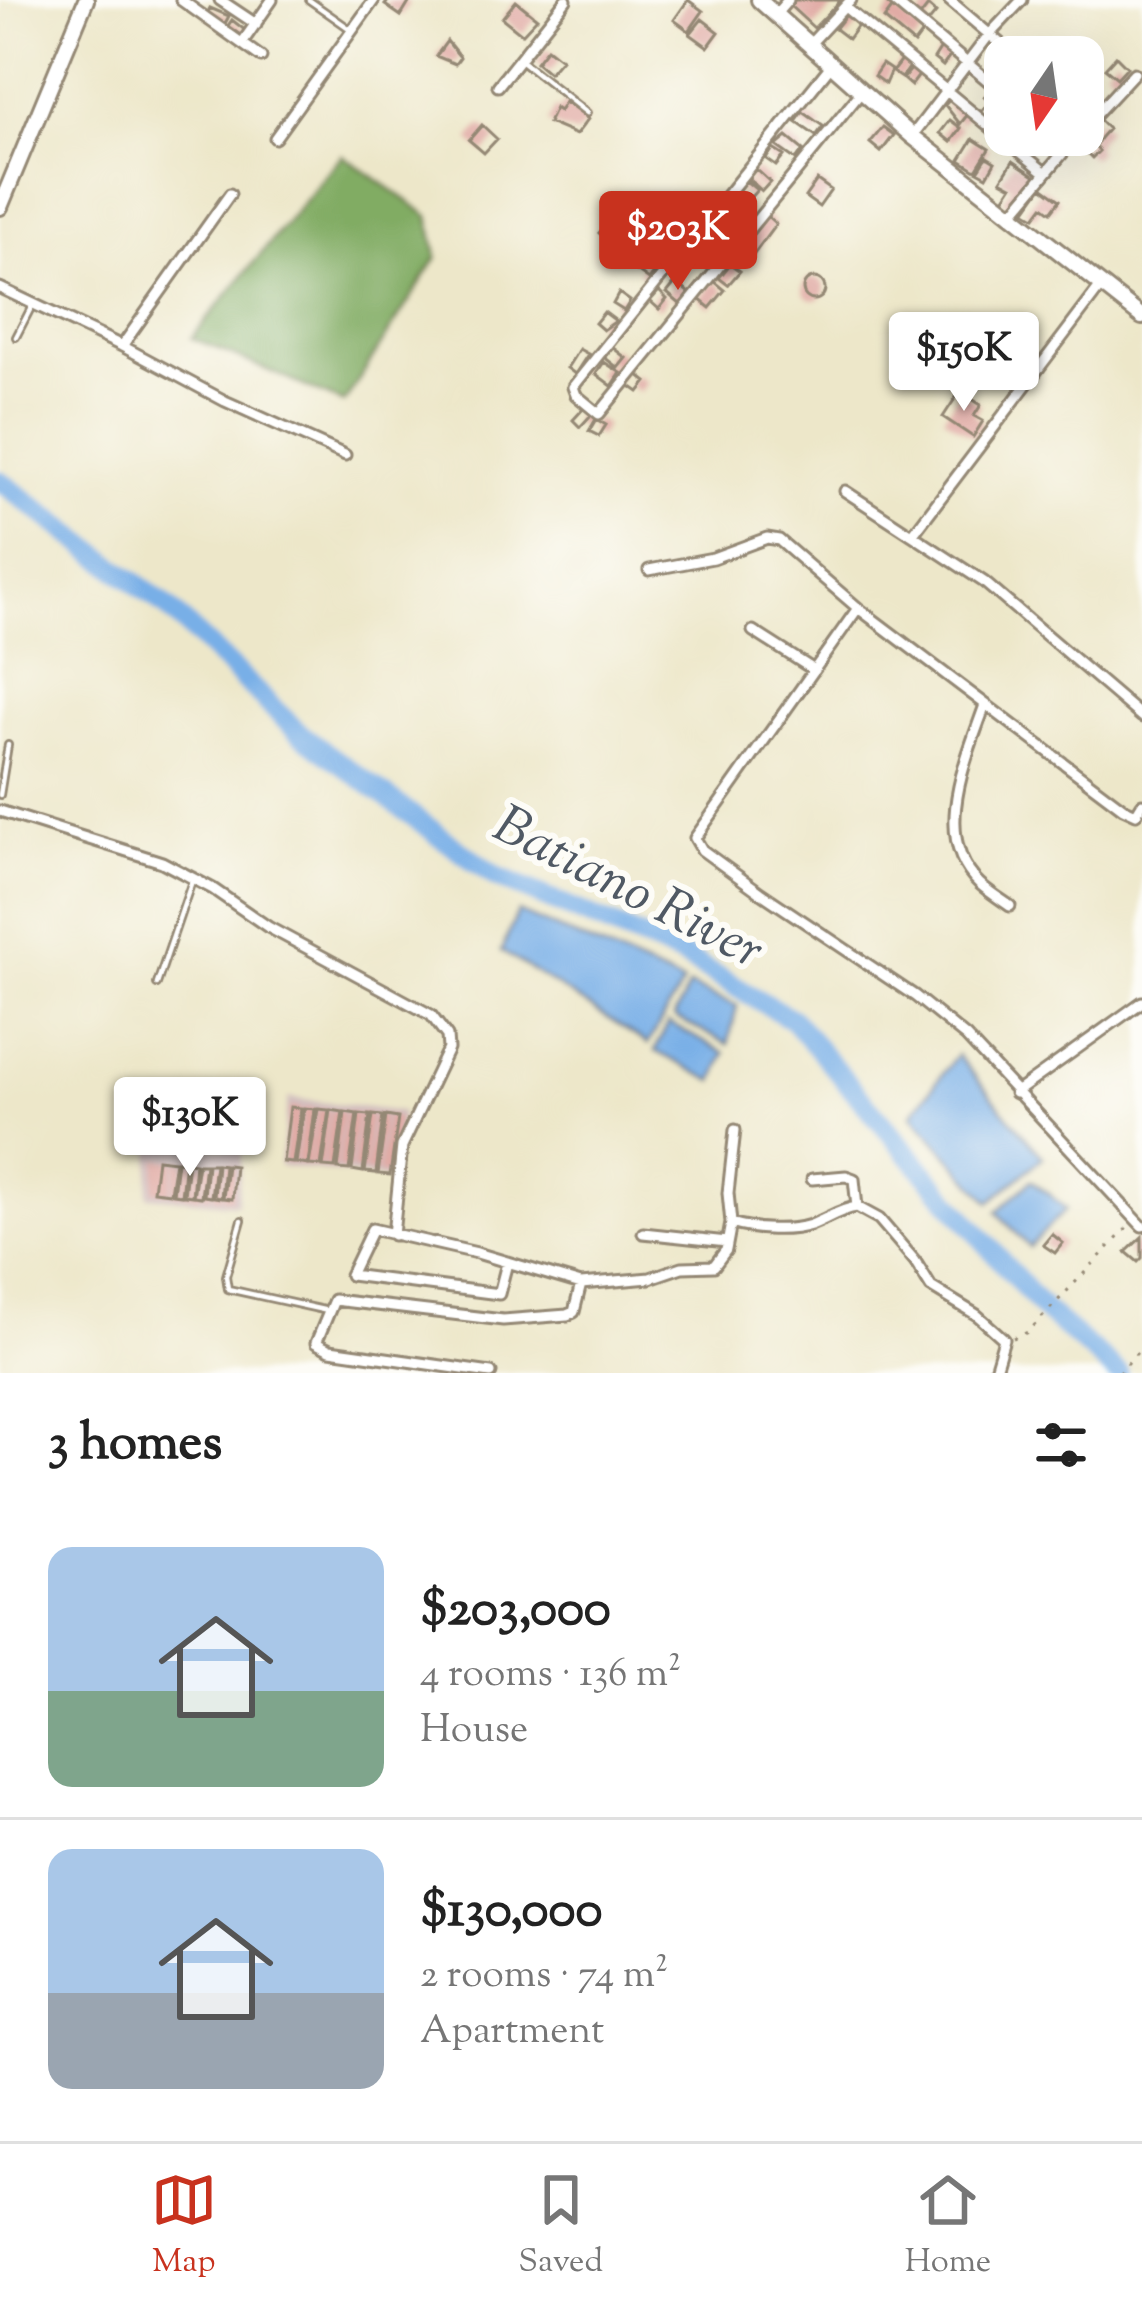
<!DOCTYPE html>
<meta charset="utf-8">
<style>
:root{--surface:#fff;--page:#f2f2f2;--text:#222;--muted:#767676;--line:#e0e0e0;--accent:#c8321e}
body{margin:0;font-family:"Sorts Mill Goudy",serif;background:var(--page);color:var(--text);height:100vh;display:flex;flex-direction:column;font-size:45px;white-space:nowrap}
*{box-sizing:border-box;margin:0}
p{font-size:39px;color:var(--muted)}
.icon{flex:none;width:66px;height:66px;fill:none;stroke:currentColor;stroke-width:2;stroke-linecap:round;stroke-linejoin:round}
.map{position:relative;height:1373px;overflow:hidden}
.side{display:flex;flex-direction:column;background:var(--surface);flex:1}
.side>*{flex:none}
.needle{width:78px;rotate:193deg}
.tools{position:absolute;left:984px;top:36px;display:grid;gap:24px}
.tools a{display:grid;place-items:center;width:120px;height:120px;border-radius:24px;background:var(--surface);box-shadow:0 12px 48px #0002;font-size:60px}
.price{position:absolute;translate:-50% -102px;padding:0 27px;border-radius:12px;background:#fff;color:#222;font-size:39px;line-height:78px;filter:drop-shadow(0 3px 6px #0008)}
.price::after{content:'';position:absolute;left:50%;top:72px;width:36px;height:27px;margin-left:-18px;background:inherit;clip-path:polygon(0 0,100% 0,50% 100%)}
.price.current{background:var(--accent);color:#fff}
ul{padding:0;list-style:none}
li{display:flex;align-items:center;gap:36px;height:300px;padding:0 48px}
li+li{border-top:3px solid var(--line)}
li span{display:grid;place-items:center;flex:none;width:336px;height:240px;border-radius:24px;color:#555}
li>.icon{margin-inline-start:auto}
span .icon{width:144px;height:144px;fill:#fffc;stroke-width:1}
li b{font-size:51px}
h2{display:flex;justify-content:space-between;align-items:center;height:144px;padding:0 48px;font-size:51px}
.tabs{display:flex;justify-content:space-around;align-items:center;height:168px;border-top:3px solid var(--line);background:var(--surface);font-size:33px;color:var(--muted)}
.tabs a{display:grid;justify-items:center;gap:6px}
.tabs .current{color:var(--accent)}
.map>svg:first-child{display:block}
.industrial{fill:#d2bfbf}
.forest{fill:#81ac64;stroke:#5e6b41;stroke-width:3}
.water{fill:#78afe7;stroke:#5a6c82;stroke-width:3}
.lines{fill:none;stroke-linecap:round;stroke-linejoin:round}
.river{stroke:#78afe7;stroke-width:21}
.building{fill:#e1aba5}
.lane-casing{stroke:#948874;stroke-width:10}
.street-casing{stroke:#948874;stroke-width:15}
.secondary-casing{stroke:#948874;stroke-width:20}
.path{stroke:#948874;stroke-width:3;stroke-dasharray:3 9;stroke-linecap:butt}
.lane{stroke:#fff;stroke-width:4.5}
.street{stroke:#fff;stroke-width:9}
.secondary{stroke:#fff;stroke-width:14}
.labels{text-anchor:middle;stroke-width:12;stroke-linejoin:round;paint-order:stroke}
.water-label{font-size:54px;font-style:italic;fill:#505964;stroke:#fdfcf7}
</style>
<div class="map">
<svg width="1142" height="1373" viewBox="0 0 1142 1373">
<rect width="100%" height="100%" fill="#fdfcf7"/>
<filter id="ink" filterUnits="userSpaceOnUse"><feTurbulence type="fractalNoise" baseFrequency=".00833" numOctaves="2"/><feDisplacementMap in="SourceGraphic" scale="24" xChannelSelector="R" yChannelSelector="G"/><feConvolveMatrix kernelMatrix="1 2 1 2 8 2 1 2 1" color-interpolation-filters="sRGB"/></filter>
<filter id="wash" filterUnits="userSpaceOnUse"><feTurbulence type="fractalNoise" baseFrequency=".004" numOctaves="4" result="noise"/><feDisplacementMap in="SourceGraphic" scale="48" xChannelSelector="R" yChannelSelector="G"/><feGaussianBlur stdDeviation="2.7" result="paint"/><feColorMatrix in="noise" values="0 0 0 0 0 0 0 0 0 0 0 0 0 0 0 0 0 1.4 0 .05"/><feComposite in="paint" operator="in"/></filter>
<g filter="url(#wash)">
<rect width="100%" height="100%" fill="#ede7c9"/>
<path class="industrial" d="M288 1098 402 1112 393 1180 279 1166Z
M152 1142 242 1151 237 1204 147 1196Z"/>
<path class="forest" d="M342 155 429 216 437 257 344 403 192 338Z"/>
<path class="water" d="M518 912 683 983 648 1044 501 951Z
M689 986 737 1006 728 1044 674 1017Z
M668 1023 725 1053 714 1081 655 1051Z
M957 1055 1043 1157 990 1202 912 1114Z
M1032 1180 1066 1209 1029 1247 997 1212Z"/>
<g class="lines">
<path class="river" d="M0 481 165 605 298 732 496 877 681 955 793 1020 1043 1309 1118 1373"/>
</g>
<g id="blocks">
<path class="building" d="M389 0H404L409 3 401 16 385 5Z
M688 0 703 11 689 31 674 20Z
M792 0H841L814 28 788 4Z
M516 1 537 18 522 34 502 18Z
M928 6 936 13 926 25 918 19Z
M893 7 923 32 914 44 884 19Z
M210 8 229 16 223 27 206 16Z
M846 15 859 24 848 39 835 29Z
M702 19 719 32 708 47 690 34Z
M232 20 246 31 240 39 225 30Z
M447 41 460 57 455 64 436 56Z
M547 48 561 59 549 73 536 62Z
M941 48 951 55 943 66 934 59Z
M1080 49 1090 57 1083 65V57H1053L1064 50 1072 57Z
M1116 56 1127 67 1117 78 1105 68Z
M902 59 910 65 901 78 892 72Z
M882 64 891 70 885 84 874 76Z
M912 68 920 74 911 86 903 79Z
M1087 76 1097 84 1089 94 1099 102 1090 112 1083 107V81Z
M991 89 1005 100V114L998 109 990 121 980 114 989 102 984 97Z
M951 98 969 113 960 124 945 105Z
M565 102 588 119 576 135 548 123 555 108 559 111Z
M803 112 823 126 816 136 796 122Z
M950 120 961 128 951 142 940 133Z
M1099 120 1108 129 1100 138 1095 147 1099 151 1092 158 1083 149 1093 131 1090 128Z
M482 125 497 139 484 153 469 140Z
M883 127 894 135 881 152 870 143Z
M1035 135H1052L1042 148 1032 140Z
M787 137 803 150 796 160 776 146Z
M973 139 989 149 976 170 960 160Z
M773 149 784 156 776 166 766 159Z
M987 157 995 162 987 176 978 171Z
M1013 161 1036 176 1011 206 1003 200 1012 186 1001 180Z
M756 169 770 182 762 191 748 179Z
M817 180 831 190 819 207 805 197Z
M746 181 757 190 749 199 738 190Z
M1042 187 1060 200 1051 212 1043 206 1035 217 1025 211Z
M767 216 776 224 751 258 741 250Z
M608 223 617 230 608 241 599 233Z
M646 261 657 269 649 280 638 272Z
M730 264 740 271 728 285 719 278Z
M803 289a11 11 0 1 1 22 0a11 11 0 1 1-22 0Z
M714 281 725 290 710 308 699 299Z
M676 282 689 293 680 304 667 293Z
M659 291 667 299 659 309 650 301Z
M619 293 630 301 624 311 613 304Z
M604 312 616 321 603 330 595 323Z
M612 347 626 358 618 368 604 357Z
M579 349 588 354 575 374 567 368Z
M604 362 621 373 612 386 596 374Z
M637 374 647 382 639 392 629 385Z
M960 391 981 405 974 416 983 421 973 437 943 417Z
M584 408 591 415 580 427 573 420Z
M596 419 606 425 599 436 589 431Z
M290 1107 301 1108 293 1163 283 1162Z
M304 1108 315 1109 308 1165 296 1163Z
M318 1109 329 1110 321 1166 309 1165Z
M331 1110 343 1112 335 1168 323 1167Z
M345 1112 357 1114 349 1170 338 1169Z
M359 1114 370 1115 363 1172 352 1170Z
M373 1115 383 1116 376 1173 365 1172Z
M386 1116 398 1118 390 1175 378 1174Z
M157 1159 175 1161 170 1193 153 1191Z
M177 1161 185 1162 181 1195 173 1194Z
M188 1162 195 1163 192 1196 184 1195Z
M198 1164H205L201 1197 193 1196Z
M207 1164H215L211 1197 204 1196Z
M217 1164 224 1165 221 1198 214 1197Z
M227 1165 235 1166 232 1199 223 1198Z
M1052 1234 1063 1243 1055 1253 1043 1245Z
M1142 1237V1258L1138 1262 1126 1252Z"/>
</g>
</g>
<g filter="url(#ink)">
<use href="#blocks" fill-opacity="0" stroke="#948874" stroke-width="3"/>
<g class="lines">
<defs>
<path id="lane" d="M309 0 353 31
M519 59 587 113
M16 337 33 304
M0 795 8 745
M157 984 193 878
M242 1220 226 1276 228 1289 328 1311"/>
<path id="street" d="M181 0 261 57
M220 0 256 24
M892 0 1005 95
M949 0 1016 57
M845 7 1046 173
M775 15 788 0
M242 43 272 0
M809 45 851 0
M832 64 573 387 576 395 599 414 862 91
M498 86 566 0
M1083 128 1134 73
M1054 135 1068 146
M912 136 989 35 1022 0
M275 138 374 0
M1010 216 1078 135
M694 236 724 261
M0 288 122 346 225 401 345 455
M122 346 230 194
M845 491 984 582 1142 717
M914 533 1101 286
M649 570 713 558 767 538 779 540 858 608 1123 808 1136 814 1142 804
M858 608 695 838 702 850 761 893 915 996 966 1037 1142 1226
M753 631 814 670
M985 705C967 757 930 838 980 884 989 892 1000 899 1010 906
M0 811 162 862 213 889 268 927 431 1015 447 1036 448 1049 402 1146 393 1235
M1015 1093 1142 1002
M857 1207 879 1219 915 1261 931 1287 977 1315 1004 1339 994 1373
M731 1223 728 1193 735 1130
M643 1233 727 1242
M507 1263 499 1294 350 1275 372 1229 477 1253 581 1284 650 1278 682 1267 714 1266 726 1250 731 1223C753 1230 789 1232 811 1225 827 1219 840 1209 857 1207L854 1179 846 1176 812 1179
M491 1373 330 1350 316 1343 334 1300 503 1320 567 1315 574 1312 581 1284"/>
<path id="secondary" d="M759 0 912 136 1142 317
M0 207 86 0"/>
</defs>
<use href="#lane" class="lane-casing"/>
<use href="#street" class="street-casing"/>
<use href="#secondary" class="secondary-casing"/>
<path class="path" d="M1013 1338 1028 1332 1130 1225
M1119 1373 1142 1347"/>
<use href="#lane" class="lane"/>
<use href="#street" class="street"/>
<use href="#secondary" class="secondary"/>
</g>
</g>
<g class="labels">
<g class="water-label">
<text transform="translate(630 885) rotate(27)" y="19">Batiano River</text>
</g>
</g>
</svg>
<div class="tools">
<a><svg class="needle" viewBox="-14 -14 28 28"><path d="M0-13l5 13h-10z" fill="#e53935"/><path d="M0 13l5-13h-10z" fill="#767676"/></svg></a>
</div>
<b class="price current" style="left:678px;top:293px">$203K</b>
<b class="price" style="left:964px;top:414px">$150K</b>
<b class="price" style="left:190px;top:1179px">$130K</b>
</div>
<section class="side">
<h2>3 homes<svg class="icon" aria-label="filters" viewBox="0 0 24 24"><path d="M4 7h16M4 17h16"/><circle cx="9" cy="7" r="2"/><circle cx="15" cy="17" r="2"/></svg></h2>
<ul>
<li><span style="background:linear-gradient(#a9c7e8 60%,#7fa58c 0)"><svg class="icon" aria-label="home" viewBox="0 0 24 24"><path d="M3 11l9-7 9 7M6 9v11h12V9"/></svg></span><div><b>$203,000</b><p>4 rooms · 136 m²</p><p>House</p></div></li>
<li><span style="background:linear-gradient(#a9c7e8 60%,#9aa5b1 0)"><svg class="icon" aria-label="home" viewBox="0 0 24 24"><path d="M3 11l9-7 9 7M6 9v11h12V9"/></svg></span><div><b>$130,000</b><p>2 rooms · 74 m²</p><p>Apartment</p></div></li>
</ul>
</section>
<nav class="tabs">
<a class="current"><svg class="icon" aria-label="map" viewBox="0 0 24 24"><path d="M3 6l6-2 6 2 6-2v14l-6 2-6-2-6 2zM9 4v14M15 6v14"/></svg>Map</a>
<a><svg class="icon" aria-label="saved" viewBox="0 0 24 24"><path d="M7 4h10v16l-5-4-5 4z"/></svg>Saved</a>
<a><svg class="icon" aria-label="home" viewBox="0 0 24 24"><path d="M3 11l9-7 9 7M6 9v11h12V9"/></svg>Home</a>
</nav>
